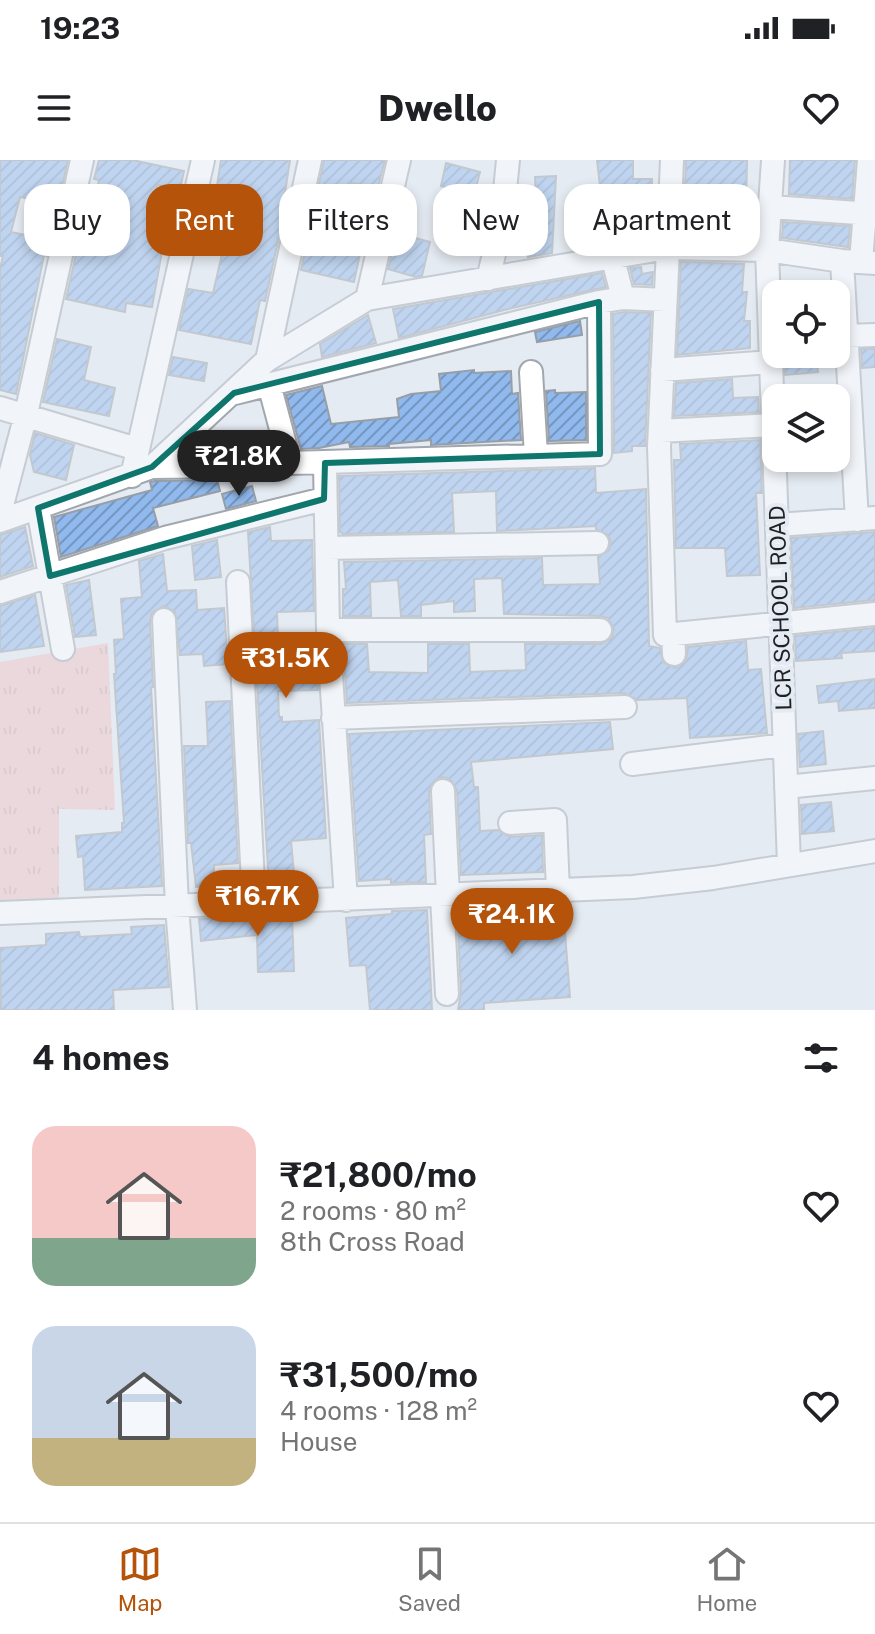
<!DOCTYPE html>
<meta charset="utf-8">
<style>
:root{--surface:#fff;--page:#f2f2f2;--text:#202124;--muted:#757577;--line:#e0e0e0;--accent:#b45309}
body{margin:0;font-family:"Public Sans",sans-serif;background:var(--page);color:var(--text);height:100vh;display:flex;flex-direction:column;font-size:30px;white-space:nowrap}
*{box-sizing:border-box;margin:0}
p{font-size:26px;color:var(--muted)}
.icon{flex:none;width:44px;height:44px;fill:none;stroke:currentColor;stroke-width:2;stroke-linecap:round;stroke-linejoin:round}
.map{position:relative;height:850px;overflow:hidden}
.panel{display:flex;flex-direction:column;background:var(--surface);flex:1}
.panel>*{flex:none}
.guide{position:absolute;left:24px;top:24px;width:828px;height:72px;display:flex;gap:16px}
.tools{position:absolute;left:762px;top:120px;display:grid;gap:16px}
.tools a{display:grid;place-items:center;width:88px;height:88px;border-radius:16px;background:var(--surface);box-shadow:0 4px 12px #0003;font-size:40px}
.price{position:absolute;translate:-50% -68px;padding:0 18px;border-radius:28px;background:var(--accent);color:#fff;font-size:26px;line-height:52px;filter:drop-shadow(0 2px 4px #0008)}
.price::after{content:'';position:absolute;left:50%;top:48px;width:24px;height:18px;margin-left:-12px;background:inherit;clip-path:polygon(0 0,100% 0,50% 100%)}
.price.active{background:#222;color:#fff}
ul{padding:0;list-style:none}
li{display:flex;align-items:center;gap:24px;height:200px;padding:0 32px}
li span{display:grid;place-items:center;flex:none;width:224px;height:160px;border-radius:24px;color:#555}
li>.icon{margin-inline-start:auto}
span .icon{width:96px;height:96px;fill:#fffc;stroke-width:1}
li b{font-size:34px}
h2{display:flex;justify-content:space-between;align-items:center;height:96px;padding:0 32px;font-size:34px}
.tag{padding:0 28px;border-radius:24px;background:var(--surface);box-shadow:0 4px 12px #0003;font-size:28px;line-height:72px}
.tag.active{background:var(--accent);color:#fff}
.status{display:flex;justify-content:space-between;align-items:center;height:56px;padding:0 40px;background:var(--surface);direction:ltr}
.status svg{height:22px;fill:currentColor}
header{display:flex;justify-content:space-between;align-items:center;height:104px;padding:0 32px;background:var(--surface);font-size:36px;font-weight:800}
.dock{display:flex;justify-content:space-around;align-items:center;height:112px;border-top:2px solid var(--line);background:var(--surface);font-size:22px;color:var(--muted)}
.dock a{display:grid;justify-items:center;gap:4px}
.dock .active{color:var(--accent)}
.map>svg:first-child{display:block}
.grass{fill:url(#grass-tufts)}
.building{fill:url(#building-hatch);stroke:#989ea5;stroke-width:2}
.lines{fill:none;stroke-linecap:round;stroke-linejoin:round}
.minor-casing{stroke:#a1a7ae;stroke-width:26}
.minor{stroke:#fff;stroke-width:22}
.marked{fill:none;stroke:#0f766e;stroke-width:6;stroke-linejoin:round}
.labels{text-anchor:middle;stroke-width:8;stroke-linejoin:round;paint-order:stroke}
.street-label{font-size:22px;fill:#1f2124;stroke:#e5ebf2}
</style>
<div class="status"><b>19:23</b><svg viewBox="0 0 49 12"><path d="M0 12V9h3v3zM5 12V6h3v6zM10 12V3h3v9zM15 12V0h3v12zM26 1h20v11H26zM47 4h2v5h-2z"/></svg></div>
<header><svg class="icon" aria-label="menu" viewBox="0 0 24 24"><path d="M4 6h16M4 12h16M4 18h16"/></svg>Dwello<svg class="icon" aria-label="heart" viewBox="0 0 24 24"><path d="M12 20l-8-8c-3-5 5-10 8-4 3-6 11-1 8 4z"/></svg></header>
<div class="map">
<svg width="875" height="850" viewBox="0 0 875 850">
<defs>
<pattern id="grass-tufts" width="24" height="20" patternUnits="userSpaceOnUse" patternTransform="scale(2)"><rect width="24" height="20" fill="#f1c2c0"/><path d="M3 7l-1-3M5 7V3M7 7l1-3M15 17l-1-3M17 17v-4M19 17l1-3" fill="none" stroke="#cea6a5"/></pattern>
<pattern id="building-hatch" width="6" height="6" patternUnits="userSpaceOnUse" patternTransform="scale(2)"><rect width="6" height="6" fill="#90b9ed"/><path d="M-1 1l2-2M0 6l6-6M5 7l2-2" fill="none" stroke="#7596c0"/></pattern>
</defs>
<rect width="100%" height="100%" fill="#e5ebf2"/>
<path class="grass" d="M108 483 115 650 59 649V738L0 741V502Z"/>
<path class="building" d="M0 0H68L58 45 20 37 11 72 50 80 47 96 44 95 16 234 0 230V109L3 96H0Z
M99 0H132L184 11 180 29 157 25 152 54 171 58 168 76 165 75 152 147 126 143 125 152 66 139 85 54 91 55 99 20 94 19Z
M221 0H290L284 39 287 40 265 141 260 140 251 184 179 170 188 129 213 133 223 90 198 85 212 26H217Z
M324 0H385L378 27 350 23 348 42 316 38Z
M597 0H633V19H652V56H635L638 79 580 89 574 48 602 44Z
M686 0H747L746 44H749V49L756 50 754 76 683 74Z
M790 0H855L852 39 789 34Z
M446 3 480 12 474 35 441 26Z
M556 16 552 93 528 97 530 54 537 55 535 17Z
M783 62 850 66 848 87 782 78Z
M310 68 363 80 354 122 301 110Z
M397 73 430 82 422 116 416 117 388 109Z
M681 102 744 104 742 132H747L744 161H750V188L677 195Z
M641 107 642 114 653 112 652 125 634 124 630 108Z
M602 113 606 127 504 150 399 178 393 149Z
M624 152 651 153 645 286H632V291L614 293 613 154Z
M368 155 376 183 322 197 320 184Z
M580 161 582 175 537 182 535 172Z
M57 179 91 187 84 220 115 228 109 256 43 242Z
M861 189H875V207L862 208Z
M785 194H816L818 212 785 215Z
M173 197 207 203 204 221 169 215Z
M474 210V213L511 211 512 234 518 233 521 280 431 285V280L389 284V286L350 287 349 282 319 288 301 289 286 235 322 226 331 264 399 257 397 239 411 234 441 231 439 214Z
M732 219 733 238 758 237 759 252 674 256 676 223Z
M555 230V233L586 232V280L549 281 546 231Z
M35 273 74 285 66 320 34 312 30 295Z
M760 280 762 333H756L760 415 727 416 725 388H676L674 300H681L680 284Z
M595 308 596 333 646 329 649 486 660 488 663 502 675 508 686 501 688 487 746 481 748 510 761 509 767 573 690 578 687 538 637 540 624 533 347 543 343 484H367L369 512 428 513V484H469L470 512 526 510 525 484H601L612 478 614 469 608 458 601 456 504 454 502 418 474 419 475 451 454 452V441L421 445V456H401L398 420 370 422 371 456H343V429H346L344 402 542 398 543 425 600 424 598 397 609 390 611 382 608 375 596 369V366L497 371 496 331 452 333 454 372 343 374 340 372 339 316Z
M217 320 220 331 153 348 158 366 61 397 54 357 152 330 150 322 155 321Z
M252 326 256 341 226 349 222 334Z
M25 367 33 406 0 417V375Z
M270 367 271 381 312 380 314 451 277 452 278 478 314 477 318 530 278 531 279 557H282V562L319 560 326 678 291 681 295 724 269 725 248 372Z
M875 372V440L794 448 791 378Z
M217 380 221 417 195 420 192 386Z
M163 394 167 431 196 430 197 450 224 448 228 504 204 506 203 494 180 495 175 452 164 446 152 453 150 461 153 527 151 528 162 726 85 730 83 696 78 697 76 676 122 672V663H124L114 514H116L114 480 124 479 121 439 142 437 139 401Z
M89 420 96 475 75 477 66 425Z
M35 435 44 486 0 492V446Z
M875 468V491L841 493 842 498 796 501 795 476Z
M875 519V548L839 551 838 541 819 543 817 526Z
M230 541 238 703 214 705V726L196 727 191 683H188L184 586H208L206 542Z
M610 562 613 589 471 602 474 627H478L480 671 498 670 510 677 542 675 543 712 461 715 457 630 450 619 443 617 435 620 429 631 431 674 424 675 426 722 391 723V719L359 721 349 574Z
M823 571 826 604 800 607 798 574Z
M831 642 834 671 802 674 801 645Z
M479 747V753L563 747 570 837 484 843V850H458L461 833 457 748Z
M427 750 432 850H370L366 805 350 806 346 758 392 754V751Z
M292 755 294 811 258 812 257 775 201 781 199 759Z
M164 765 169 827 113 830 114 850H1L0 788 46 785V774L79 772 80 777 132 774 131 767Z"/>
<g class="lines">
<defs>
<path id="minor" d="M672 0 659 287 665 475 875 454
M773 0 767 90 789 705
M771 47 858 53 865 57H875
M299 50 385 62
M842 101 857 360
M861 102 869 0
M488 119 502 61 508 0
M623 138 665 140
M367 139 667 88 767 90 842 101 875 103
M846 176 875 175
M267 200 310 0
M662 210 771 202
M531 212 536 296
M269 224 290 303
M235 233 599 142
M0 248 137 289
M660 271 773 265
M325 303 328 470 346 740
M152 307 233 306
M267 307 290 303 600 294 599 142 623 138 613 99
M132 316 203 0
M38 348 63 489
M0 353 26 254 82 0
M0 361 152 307 267 200 367 139 399 0
M777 365 875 358
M327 388 597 383
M238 422 254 743
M0 432 165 378 324 339
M164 460 177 746 185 850
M328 470H600
M673 474 674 494
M333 558 625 547
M632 604 784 585
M786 627 875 618
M443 631 448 736
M510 663 555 660 558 731
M442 736 447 834
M0 753 633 727 713 718 875 691"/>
</defs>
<use href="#minor" class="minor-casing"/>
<use href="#minor" class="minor"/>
</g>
<path d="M0 0H875V850H0ZM599 142 600 294 325 303 324 339 50 416 38 348 152 307 234 233Z" fill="#e5ebf2" fill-opacity=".55" fill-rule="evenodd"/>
<path class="marked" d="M599 142 600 294 325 303 324 339 50 416 38 348 152 307 234 233Z"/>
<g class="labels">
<g class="street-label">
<text transform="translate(780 448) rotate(-92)" y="8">LCR SCHOOL ROAD</text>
</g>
</g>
</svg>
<div class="tools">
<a><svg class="icon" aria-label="locate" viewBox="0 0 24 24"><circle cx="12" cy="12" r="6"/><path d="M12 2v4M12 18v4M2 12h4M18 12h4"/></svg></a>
<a><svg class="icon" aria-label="layers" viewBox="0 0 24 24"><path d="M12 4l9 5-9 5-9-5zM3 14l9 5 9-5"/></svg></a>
</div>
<b class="price active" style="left:239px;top:338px">₹21.8K</b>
<b class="price" style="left:286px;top:540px">₹31.5K</b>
<b class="price" style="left:258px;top:778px">₹16.7K</b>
<b class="price" style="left:512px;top:796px">₹24.1K</b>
<div class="guide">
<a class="tag">Buy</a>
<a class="tag active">Rent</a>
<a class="tag">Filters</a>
<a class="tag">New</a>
<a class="tag">Apartment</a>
</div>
</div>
<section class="panel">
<h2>4 homes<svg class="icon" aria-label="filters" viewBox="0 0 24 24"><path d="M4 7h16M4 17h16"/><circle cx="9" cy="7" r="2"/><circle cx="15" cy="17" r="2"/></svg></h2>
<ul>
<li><span style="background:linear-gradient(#f6c9c9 70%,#7fa58c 0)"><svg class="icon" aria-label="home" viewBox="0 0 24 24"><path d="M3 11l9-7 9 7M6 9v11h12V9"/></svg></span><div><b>₹21,800/mo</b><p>2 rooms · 80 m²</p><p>8th Cross Road</p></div><svg class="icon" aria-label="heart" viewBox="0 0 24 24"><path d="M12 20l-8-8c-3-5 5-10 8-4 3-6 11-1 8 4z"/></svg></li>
<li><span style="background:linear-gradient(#c9d6e8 70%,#c2b280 0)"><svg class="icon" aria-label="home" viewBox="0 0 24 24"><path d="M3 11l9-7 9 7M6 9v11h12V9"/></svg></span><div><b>₹31,500/mo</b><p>4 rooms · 128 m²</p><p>House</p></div><svg class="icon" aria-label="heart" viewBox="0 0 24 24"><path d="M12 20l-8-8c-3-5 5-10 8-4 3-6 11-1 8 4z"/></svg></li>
</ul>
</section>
<nav class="dock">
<a class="active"><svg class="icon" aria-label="map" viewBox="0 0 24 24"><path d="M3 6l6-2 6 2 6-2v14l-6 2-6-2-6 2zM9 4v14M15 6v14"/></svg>Map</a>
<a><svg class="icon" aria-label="saved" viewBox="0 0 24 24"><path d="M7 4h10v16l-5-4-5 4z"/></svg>Saved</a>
<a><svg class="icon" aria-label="home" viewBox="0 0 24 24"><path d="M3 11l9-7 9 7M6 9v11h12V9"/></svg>Home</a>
</nav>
